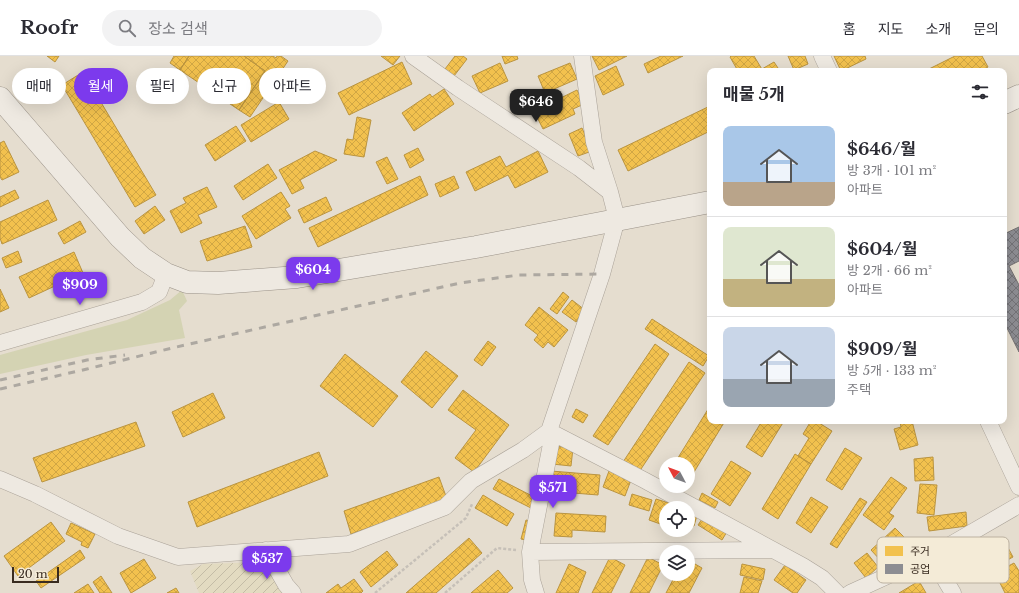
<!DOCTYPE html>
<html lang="ko">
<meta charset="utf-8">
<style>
:root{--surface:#fff;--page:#f2f2f3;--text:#2b2b33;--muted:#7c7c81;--line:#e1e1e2;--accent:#7c3aed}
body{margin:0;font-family:"Libre Baskerville","Noto Sans KR",serif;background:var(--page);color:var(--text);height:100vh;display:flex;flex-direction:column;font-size:15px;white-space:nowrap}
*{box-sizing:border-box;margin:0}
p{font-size:13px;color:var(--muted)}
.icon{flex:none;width:22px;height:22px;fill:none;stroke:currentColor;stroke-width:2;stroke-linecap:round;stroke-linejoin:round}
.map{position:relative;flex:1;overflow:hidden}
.side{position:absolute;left:707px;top:12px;width:300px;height:356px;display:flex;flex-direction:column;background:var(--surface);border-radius:8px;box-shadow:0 4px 16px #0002}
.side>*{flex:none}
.guide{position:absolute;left:12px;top:12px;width:380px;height:36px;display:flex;gap:8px}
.needle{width:26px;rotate:311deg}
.controls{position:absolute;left:659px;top:401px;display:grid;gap:8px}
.controls a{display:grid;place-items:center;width:36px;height:36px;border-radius:50%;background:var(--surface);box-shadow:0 4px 16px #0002;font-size:20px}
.scale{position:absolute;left:12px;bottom:10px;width:47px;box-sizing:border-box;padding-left:4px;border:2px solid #392b20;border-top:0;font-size:11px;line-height:14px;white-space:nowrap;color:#392b20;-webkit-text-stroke:3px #f4ebd7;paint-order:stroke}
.price{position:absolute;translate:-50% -34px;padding:0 9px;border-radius:8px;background:var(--accent);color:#fff;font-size:13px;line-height:26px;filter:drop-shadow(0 1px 2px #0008)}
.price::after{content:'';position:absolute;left:50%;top:24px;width:12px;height:9px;margin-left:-6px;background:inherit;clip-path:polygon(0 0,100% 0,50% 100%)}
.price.selected{background:#222;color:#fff}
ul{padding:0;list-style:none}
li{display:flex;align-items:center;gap:12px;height:100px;padding:0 16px}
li+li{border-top:1px solid var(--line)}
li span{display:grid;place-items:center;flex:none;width:112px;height:80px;border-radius:8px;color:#555}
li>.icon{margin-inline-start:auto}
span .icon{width:48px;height:48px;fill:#fffc;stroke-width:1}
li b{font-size:17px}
h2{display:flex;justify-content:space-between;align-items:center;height:48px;padding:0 16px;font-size:17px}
.tag{padding:0 14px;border-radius:18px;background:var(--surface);box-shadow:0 4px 16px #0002;font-size:14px;line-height:36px}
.tag.selected{background:var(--accent);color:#fff}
header{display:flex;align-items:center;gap:24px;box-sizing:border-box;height:56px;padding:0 20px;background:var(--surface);border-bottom:1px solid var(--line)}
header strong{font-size:19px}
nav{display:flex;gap:22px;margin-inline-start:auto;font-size:14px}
.search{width:280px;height:36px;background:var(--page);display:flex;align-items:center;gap:10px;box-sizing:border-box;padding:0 14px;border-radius:22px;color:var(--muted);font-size:15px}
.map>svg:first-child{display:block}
.farmland{fill:url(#farmland-furrows)}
.green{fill:#d4d3b3}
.homes{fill:url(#homes-cross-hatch);stroke:#ba9440}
.industry{fill:url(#industry-cross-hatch);stroke:#747070}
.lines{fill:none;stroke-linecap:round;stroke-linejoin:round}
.street-casing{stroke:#aaa298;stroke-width:17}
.secondary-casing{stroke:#9a9288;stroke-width:23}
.path{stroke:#c6c0b8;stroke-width:2.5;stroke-dasharray:3 2;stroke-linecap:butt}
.street{stroke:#eee9e1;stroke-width:16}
.secondary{stroke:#eee9e1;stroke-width:22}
.rail{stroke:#ada8a1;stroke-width:3;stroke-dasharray:7 7;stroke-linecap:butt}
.key{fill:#f4ebd7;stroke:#bcb1a0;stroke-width:1}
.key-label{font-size:11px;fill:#392b20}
</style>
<header>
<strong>Roofr</strong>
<div class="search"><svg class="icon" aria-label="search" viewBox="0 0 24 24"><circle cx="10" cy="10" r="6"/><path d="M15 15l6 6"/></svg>장소 검색</div>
<nav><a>홈</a><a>지도</a><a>소개</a><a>문의</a></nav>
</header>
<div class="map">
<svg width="1019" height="537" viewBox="0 0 1019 537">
<defs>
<pattern id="farmland-furrows" width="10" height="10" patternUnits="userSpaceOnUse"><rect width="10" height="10" fill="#e3dbc1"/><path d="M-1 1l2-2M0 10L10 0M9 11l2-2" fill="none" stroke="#c4bca6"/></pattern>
<pattern id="homes-cross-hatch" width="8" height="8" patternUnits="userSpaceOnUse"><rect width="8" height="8" fill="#f2c14e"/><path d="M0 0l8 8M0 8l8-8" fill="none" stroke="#d0a644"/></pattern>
<pattern id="industry-cross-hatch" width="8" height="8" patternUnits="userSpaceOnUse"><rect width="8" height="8" fill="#8d8d92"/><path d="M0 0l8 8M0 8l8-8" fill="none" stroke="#747377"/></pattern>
</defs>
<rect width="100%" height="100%" fill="#e5ddcf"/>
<path class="farmland" d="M260 506 286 537H199L190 515 203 508Z"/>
<path class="green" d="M182 234 187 245 179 254 185 282 86 299 0 318V299L127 264 170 244Z"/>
<path class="homes" d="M47 0H59L55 6Z
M174 0H189L180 14 170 7Z
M189 0H244L265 15 239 54 180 14Z
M244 0H273L276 2 277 0H281L288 5 250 61 239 54 265 15Z
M381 0H400L393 9Z
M455 0H463L467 3 454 20 445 13Z
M502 0H517L518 3 505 8Z
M592 0H627L599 14Z
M661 0H683L648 17 644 8Z
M731 0H754L763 15H738L730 1Z
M788 0H805L808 8 794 14Z
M834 0H865L866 3 841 15Z
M955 0H982L988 11 980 15H925Z
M402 6 412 28 349 59 338 37Z
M774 6 780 15H763L762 13Z
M500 7 508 25 480 37 472 20Z
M570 7 577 23 545 37 538 20Z
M616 10 624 29 603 39 595 20Z
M83 16 156 139 135 151 62 29Z
M444 33 454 48 414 75 402 57 430 38 432 41Z
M577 34 584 48 573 53 575 58 543 73 534 55Z
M279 46 289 63 251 86 241 69Z
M710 50V75L628 115 618 94Z
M357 61 371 64 364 101 344 98 347 83 353 84Z
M236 70 246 85 215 105 205 89Z
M582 72 592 95 578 100 569 78Z
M4 85 19 116 2 124 0 121V87Z
M418 92 424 104 410 112 404 99Z
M315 95 337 104 300 124 304 132 292 138 279 114Z
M538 95 548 116 515 132 508 119 475 135 466 116 500 100 506 111Z
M387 101 398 123 387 128 376 106Z
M268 108 277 122 243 144 234 130Z
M420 120 428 139 318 191 309 172Z
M454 120 459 132 440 141 435 128Z
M207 131 217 151 198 159 202 167 181 177 170 155 186 147 183 142Z
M15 134 19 142 0 151V141Z
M281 136 290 150 285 153 291 162 256 183 242 160Z
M326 141 332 154 304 167 298 154Z
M48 144 57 164 2 188 0 182V166Z
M155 150 165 164 144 178 135 165Z
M80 165 86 176 64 188 58 177Z
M245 170 252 191 207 205 200 185Z
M18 195 22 206 6 212 2 202Z
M74 196 83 217 29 242 19 221Z
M0 233 9 252 0 256Z
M563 236 569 241 557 258 550 253Z
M572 244 585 254 576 266 562 256Z
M539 251 568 274 554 291 548 286 543 292 534 284 538 279 525 269Z
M652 263 709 300 703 310 645 273Z
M488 285 496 291 482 310 474 304Z
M655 288 669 298 608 389 593 380Z
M426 295 458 320 432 352 401 326Z
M345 298 398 340 373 371 320 330Z
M689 306 705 317 639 416 623 406Z
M463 334 509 369 474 416 455 402 476 374 448 354Z
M213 337 225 362 183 381 172 356Z
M710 350V365H725L688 426V408H669L672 403 676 405Z
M576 353 588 359 583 367 572 361Z
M762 365H784L762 401 746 391Z
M811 365H816L832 375 811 408 798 400 809 382 803 378Z
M900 365H912L918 389 900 394 894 373 901 371Z
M136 366 145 390 42 426 33 402Z
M554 390 573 392 571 410 552 408Z
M845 392 862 402 842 434 826 424Z
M319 396 328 420 197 471 188 446Z
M795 398 811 408 778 463 762 453Z
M933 401 934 424 915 425 914 403Z
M731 405 751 417 730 450 711 438Z
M666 413V428L659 424Z
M551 415 600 419 598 439 549 435Z
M609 415 631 424 625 440 603 431Z
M439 421 447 443 351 478 344 455Z
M891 421 907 432 889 457 894 460 884 474 863 459Z
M499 423 538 443 533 453 493 433Z
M920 428 937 429 934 459 917 457Z
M669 430H686L681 438Z
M702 437 718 446 715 452 699 444Z
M632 438 652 444 649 455 629 449Z
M483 439 514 458 507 470 475 452Z
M811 441 828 451 811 477 796 467Z
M860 442 867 446 837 492 830 488Z
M656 443 685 452H666V470L649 464Z
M688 453 698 456 694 470 688 469Z
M966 456 967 470 929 475 927 461Z
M556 457 606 460 605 476 572 474V481L554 480Z
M704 460 728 474 722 484 698 469Z
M526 464 534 466 530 485 521 483Z
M51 466 65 485 18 520 4 500Z
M71 467 95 478 88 492 81 489 82 486 66 478Z
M895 472 906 483 882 506 871 494Z
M469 482 482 497 436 537H406Z
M1005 486 1013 501 982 518 968 492 977 487 983 498Z
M80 494 85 502 41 532 36 525Z
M387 495 398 509 371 531 360 516Z
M867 497 878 511 866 522 854 507Z
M610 501 625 509 611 537H592Z
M648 501 663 509 649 537H630Z
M144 503 156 522 131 537 120 517Z
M688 504 702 512 689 537H666L676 518H688Z
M1014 507 1019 515V537H1005L995 517Z
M569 508 586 516 578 537H556Z
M742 508 765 513 763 524 740 519Z
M785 509 806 524 797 537H793L774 524Z
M498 514 513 532 507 537H471Z
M101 520 112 537H100L93 526Z
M744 521 762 525 758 537H740Z
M354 523 363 535 361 537H326L338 528 341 532Z
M919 525 926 537H899Z
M88 528 94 537H74Z
M176 532 179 537H167Z"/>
<path class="industry" d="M1019 171V205L1009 210 1019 229V296L1004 266V178Z"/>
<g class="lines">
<defs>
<path id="street" d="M582 0 594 86 610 136
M822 0 829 15
M0 287 142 246 159 236 166 218
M988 365 1019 431
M549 375 644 424 803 510 822 522 837 537
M0 423 35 438 118 480 178 501 349 488 445 451 471 425 523 394 549 375 602 218 617 163 610 136 579 112 458 32 413 0
M266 494 286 529 293 537
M530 496 773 494
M931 500 953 537
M536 537 532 524 530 496 551 388 549 375
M850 537 931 500 1019 449"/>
<path id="secondary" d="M0 42 120 181 142 202 166 218 187 226 218 227 297 221 476 191 710 146
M1004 47 1019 40"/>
</defs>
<use href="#street" class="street-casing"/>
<use href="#secondary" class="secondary-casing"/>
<path class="path" d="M375 537 466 462 472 448
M445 537 497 492 516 494"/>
<use href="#street" class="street"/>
<use href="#secondary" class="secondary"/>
<path class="rail" d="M0 324 87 304 125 299
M0 333 87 313 172 292 460 227 519 219 602 218"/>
</g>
<rect x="877" y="481" width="132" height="46" rx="6" class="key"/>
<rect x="885" y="490" width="18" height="10" fill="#f2c14e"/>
<rect x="885" y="508" width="18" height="10" fill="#8d8d92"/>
<g class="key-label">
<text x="910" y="499">주거</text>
<text x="910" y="517">공업</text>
</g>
</svg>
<div class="controls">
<a><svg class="needle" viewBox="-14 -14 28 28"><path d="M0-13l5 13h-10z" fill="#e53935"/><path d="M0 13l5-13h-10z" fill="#7c7c81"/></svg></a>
<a><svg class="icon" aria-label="locate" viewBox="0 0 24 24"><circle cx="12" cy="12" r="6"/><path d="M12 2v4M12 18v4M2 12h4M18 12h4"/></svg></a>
<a><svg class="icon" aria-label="layers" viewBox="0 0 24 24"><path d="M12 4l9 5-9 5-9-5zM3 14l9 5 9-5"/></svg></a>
</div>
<div class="scale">20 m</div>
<b class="price selected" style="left:536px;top:67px">$646</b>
<b class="price" style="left:313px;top:235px">$604</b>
<b class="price" style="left:80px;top:250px">$909</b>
<b class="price" style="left:553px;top:453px">$571</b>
<b class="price" style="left:267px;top:524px">$537</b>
<div class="guide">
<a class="tag">매매</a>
<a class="tag selected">월세</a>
<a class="tag">필터</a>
<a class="tag">신규</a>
<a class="tag">아파트</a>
</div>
<section class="side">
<h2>매물 5개<svg class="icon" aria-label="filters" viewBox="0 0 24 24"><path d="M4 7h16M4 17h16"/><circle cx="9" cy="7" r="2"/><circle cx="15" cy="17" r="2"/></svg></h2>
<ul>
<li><span style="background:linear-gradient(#a9c7e8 70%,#b9a48a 0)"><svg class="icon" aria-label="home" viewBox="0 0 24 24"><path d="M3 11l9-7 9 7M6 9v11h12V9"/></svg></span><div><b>$646/월</b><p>방 3개 · 101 m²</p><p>아파트</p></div></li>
<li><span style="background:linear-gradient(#dfe7d0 65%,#c2b280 0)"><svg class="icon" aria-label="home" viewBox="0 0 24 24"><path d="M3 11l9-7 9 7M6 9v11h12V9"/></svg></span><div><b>$604/월</b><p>방 2개 · 66 m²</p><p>아파트</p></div></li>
<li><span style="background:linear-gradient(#c9d6e8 65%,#9aa5b1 0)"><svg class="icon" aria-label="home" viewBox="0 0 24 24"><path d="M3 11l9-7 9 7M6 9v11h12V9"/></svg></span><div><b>$909/월</b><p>방 5개 · 133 m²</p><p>주택</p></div></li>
</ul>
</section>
</div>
